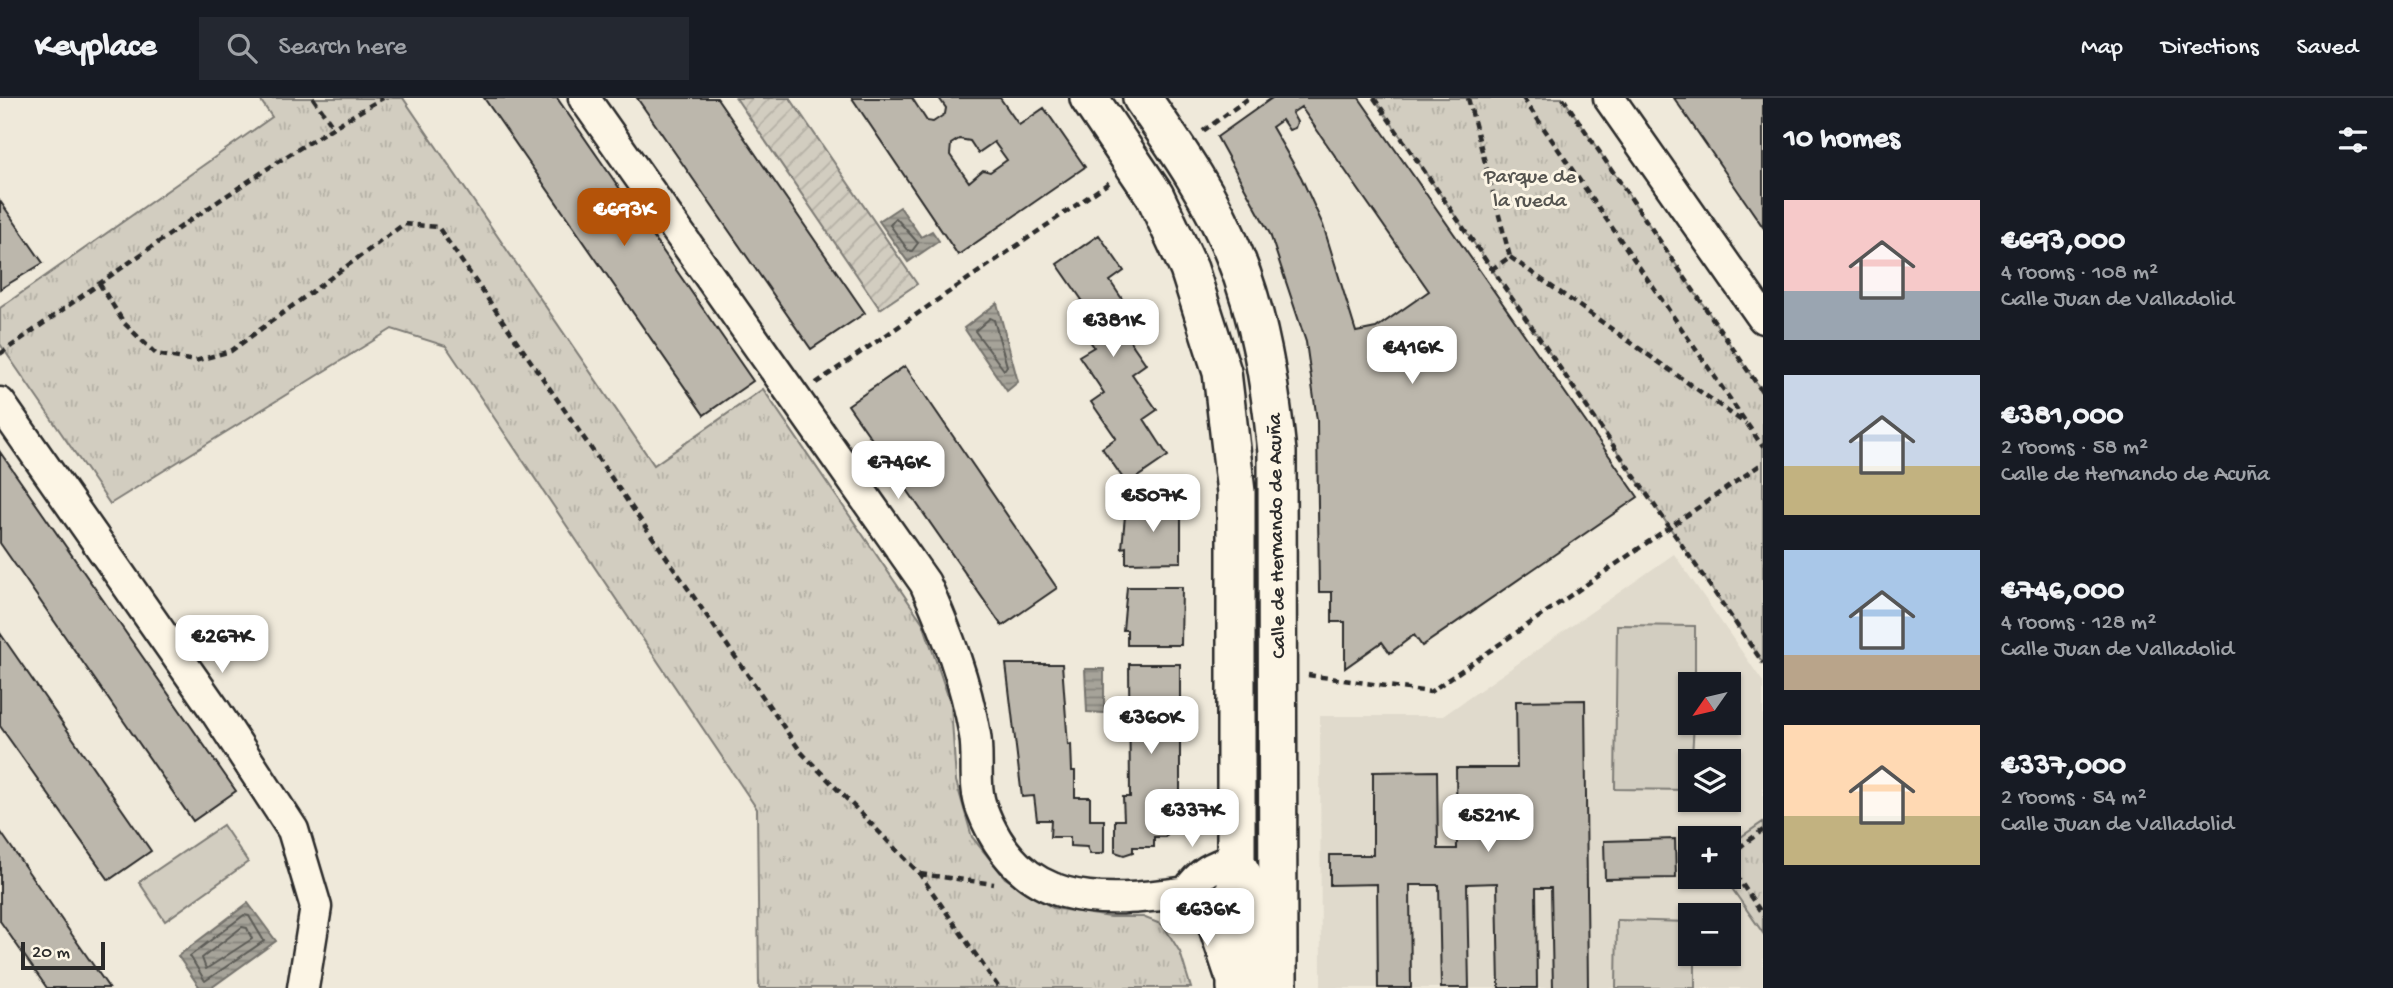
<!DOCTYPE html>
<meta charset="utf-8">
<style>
:root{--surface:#171b24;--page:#242831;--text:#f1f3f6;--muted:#9ea1a6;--line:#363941;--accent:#b45309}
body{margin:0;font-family:"Gochi Hand",sans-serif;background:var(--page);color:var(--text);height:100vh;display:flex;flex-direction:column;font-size:26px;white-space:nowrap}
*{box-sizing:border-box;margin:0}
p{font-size:23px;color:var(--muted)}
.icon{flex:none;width:38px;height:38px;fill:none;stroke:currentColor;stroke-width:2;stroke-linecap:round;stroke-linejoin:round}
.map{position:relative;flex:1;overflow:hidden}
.panel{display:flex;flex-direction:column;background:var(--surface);width:630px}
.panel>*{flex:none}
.needle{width:46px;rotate:236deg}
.controls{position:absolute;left:1678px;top:574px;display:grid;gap:14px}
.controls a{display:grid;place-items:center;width:63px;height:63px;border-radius:0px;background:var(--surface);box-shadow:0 2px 5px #0004;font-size:35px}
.scale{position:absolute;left:21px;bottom:18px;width:84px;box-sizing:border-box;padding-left:7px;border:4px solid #2b2b2b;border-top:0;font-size:19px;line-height:24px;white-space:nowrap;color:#2b2b2b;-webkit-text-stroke:5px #fcf5e5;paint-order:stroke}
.price{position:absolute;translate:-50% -60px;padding:0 16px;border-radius:14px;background:#fff;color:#222;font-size:23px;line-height:46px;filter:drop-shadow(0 2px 4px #0008)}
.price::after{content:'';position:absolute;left:50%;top:42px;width:21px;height:16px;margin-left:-10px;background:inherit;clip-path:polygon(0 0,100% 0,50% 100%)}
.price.current{background:var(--accent);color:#fff}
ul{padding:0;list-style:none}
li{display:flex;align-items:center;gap:21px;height:175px;padding:0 21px}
li span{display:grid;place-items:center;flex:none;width:196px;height:140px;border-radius:0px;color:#555}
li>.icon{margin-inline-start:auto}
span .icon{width:84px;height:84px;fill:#fffc;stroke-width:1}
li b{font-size:30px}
h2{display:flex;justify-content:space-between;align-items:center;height:84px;padding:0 21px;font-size:30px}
header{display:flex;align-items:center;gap:42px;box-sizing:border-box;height:98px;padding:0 35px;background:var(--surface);border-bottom:2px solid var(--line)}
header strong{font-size:33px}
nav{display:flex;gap:38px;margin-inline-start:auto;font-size:24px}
.search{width:490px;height:63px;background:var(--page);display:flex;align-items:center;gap:18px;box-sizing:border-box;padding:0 24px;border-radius:0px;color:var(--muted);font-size:26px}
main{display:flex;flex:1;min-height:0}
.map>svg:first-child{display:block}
.built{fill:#e0dacc;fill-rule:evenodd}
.grass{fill:#d2cdc0;stroke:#7e7c76;stroke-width:2}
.park{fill:url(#park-tufts);stroke:#7e7c76;stroke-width:2}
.garden{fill:url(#garden-furrows);stroke:#7e7c76;stroke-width:2}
.water{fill:url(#water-rules);stroke:#75736d;stroke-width:2}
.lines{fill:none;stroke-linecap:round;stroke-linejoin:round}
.shore{stroke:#5c5b57;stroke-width:2}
.building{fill:#bcb7ac;stroke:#2b2b2b;stroke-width:2;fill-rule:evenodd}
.minor-casing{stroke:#2b2b2b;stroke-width:35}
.tertiary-casing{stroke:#2b2b2b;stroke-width:42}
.path{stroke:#2b2b2b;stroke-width:4.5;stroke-dasharray:7 5;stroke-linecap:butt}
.minor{stroke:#fcf5e5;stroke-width:30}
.tertiary{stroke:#fcf5e5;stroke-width:37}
.labels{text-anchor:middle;stroke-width:6;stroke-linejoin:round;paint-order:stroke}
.park-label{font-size:21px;fill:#555450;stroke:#fcf5e5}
.street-label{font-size:21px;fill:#2b2b2b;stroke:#fcf5e5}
</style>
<header>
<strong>Keyplace</strong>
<div class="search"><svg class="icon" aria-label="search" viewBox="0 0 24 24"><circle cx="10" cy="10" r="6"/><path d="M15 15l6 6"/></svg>Search here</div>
<nav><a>Map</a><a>Directions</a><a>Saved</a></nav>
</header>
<main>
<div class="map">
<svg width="1763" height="890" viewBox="0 0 1763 890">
<defs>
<pattern id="park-tufts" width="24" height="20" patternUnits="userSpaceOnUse" patternTransform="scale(1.75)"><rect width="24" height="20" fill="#d2cdc0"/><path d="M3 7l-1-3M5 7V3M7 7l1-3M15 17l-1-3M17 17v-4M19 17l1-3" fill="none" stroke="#b4b0a5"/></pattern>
<pattern id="garden-furrows" width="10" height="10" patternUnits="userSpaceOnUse" patternTransform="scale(1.75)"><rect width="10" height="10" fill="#d2cdc0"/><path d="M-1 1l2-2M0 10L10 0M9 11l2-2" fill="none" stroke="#b4b0a5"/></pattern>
<pattern id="water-rules" width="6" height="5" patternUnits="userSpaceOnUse" patternTransform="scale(1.75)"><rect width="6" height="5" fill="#a6a399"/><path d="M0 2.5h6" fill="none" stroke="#87857d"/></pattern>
</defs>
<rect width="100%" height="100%" fill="#efe9da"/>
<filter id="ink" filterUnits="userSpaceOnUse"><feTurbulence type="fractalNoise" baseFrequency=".0143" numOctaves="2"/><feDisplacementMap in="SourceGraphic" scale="14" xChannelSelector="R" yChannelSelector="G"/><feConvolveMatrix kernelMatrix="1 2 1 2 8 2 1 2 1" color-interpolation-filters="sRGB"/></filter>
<g filter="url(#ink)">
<path class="built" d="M1674 456 1763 584V724L1729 747V740H1690V779H1724L1763 835V890H1321L1320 618H1443ZM1690 586H1729V625H1690ZM1690 663H1729V702H1690ZM1690 817H1729V856H1690Z"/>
<path class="grass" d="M1617 527 1695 528V586H1690V625H1694L1690 692 1615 691Z
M223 727 248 764 165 823 139 784Z
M1617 822 1690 824V856H1695V890H1616Z"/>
<path class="park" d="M259 0H403L654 367 763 291 923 525 951 607 956 683 972 739 1005 780 1053 810 1110 819H1143L1163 827 1180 854 1191 890H759L757 711 446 248 392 231 110 406 0 246V210L272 19Z
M1374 0H1563L1763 295V565Z
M1763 724V835L1724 779H1729V747Z"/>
<path class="garden" d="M736 0H790L917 186 880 211Z"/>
<path class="water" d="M900 109 921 139 932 133 939 143 908 164 879 123Z
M997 205 1018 284 1007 293 964 230Z
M1085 571H1104V615L1087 614Z
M248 805 276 843 211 890H200L178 858Z"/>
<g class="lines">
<path class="shore" d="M896 120 918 145 912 153 908 152 890 127Z
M990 220 994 222 1007 268 1004 272 975 233Z
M244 817 249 818 264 843 205 883 190 858Z
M242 829 247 830 252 841 206 871 202 860Z"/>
</g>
<path class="building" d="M484 0H557L753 283 704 317Z
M637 0H717L865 215 811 251Z
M852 0H912L927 23 933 24 945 16 946 10 939 0H1000L1019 27 1044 10 1085 69 958 157ZM959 41 970 43 978 55 994 44 1007 62 990 74 983 72 969 84 950 57 951 46Z
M1272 0H1359L1638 399 1422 548 1414 537 1390 555 1382 544 1345 570V524H1332V494H1319L1317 322 1306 244 1270 136 1217 39ZM1301 9 1429 193 1376 230 1356 234 1323 127 1301 79 1272 29 1282 22 1289 32 1295 30 1297 24 1292 15Z
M1674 0H1763V129L1736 90Z
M0 103 43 165 0 191Z
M1099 137 1124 173 1110 183 1135 220 1121 230 1146 266 1132 276 1157 312 1144 321 1168 358 1127 386 1102 350 1116 340 1091 304 1104 295 1079 258 1094 249 1069 212 1082 202 1057 166Z
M905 268 1057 490 1002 528 848 307Z
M0 354 236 693 193 723 0 445Z
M1126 407H1181V464L1126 465V449L1122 450Z
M1127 489H1182L1181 547H1127V532H1123Z
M0 535 151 753 109 782 0 628Z
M1006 566H1062L1068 647 1071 646 1072 673H1075V699H1090V722H1104V754L1100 756H1090L1087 749 1070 748V739H1050L1051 722H1037L1034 698 1022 699Z
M1129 566H1180V698H1174V722H1170V733L1165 739H1154V749H1133V754L1124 757 1115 754V722H1124L1123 699H1130Z
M1585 602 1588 890H1553L1551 790H1536L1537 890H1499L1497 785 1467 786 1469 890H1441L1439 787H1410L1411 890H1378L1377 786 1330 787V757H1373V674L1437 673 1438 751H1457L1456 670H1517L1516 603Z
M0 733 109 890H47L0 823Z
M1675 741 1676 780 1605 781 1604 743Z"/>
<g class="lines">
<defs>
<path id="minor" d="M584 0 925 485C948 537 965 581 975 637 979 660 973 689 982 711 1020 811 1098 806 1187 794
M1609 0 1763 220
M0 305 214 611 293 732 316 809 303 890
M1187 794C1200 774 1213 768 1236 761 1264 793 1258 849 1261 890
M1187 794 1212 822 1230 876"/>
<path id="tertiary" d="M1089 0 1155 98 1189 171 1222 274 1236 394V890
M1142 0C1176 49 1212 100 1234 156 1260 219 1270 287 1277 354L1278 890"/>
</defs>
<use href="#minor" class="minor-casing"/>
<use href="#tertiary" class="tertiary-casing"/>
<path class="path" d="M313 0 333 28
M1374 0 1763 565
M1468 0 1510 159 1492 171
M1523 0 1763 349
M1563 0 1763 295
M1203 33 1249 0
M1510 159 1746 326
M99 185 124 225 156 256 195 263 231 253 404 126 438 129 801 654 919 775 999 890
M0 256C125 168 250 76 383 0
M816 285 1110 84
M1308 577 1430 594 1763 365
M1729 757 1763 732
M1729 767 1763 817
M920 776 994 786"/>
<use href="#minor" class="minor"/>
<use href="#tertiary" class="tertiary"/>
</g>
</g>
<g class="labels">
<g class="park-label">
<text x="1530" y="84">Parque de<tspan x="1530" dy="24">la rueda</tspan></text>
</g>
<g class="street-label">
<text transform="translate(1275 438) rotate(-91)" y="7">Calle de Hernando de Acuña</text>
</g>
</g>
</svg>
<div class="controls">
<a><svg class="needle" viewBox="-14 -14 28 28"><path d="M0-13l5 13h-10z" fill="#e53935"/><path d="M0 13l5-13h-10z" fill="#9ea1a6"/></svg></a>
<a><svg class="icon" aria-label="layers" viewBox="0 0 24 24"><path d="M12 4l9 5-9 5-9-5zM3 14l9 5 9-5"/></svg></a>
<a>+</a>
<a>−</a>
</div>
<div class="scale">20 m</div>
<b class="price current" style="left:624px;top:150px">€693K</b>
<b class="price" style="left:1113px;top:261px">€381K</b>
<b class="price" style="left:1412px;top:288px">€416K</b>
<b class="price" style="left:898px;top:403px">€746K</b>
<b class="price" style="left:1153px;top:436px">€507K</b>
<b class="price" style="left:222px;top:577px">€267K</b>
<b class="price" style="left:1151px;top:658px">€360K</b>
<b class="price" style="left:1192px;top:751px">€337K</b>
<b class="price" style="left:1488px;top:756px">€521K</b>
<b class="price" style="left:1207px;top:850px">€636K</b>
</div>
<section class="panel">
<h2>10 homes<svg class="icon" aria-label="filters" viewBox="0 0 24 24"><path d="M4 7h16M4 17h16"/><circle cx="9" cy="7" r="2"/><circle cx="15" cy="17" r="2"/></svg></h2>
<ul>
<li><span style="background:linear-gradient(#f6c9c9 65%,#9aa5b1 0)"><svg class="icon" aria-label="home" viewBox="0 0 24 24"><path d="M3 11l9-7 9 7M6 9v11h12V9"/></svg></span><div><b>€693,000</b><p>4 rooms · 108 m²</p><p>Calle Juan de Valladolid</p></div></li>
<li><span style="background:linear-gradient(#c9d6e8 65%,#c2b280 0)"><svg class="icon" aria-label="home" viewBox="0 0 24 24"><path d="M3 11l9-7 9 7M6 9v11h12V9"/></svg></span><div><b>€381,000</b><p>2 rooms · 58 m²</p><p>Calle de Hernando de Acuña</p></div></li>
<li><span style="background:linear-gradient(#a9c7e8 75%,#b9a48a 0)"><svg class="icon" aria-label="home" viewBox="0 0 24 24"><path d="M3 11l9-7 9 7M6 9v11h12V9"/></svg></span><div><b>€746,000</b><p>4 rooms · 128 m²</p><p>Calle Juan de Valladolid</p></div></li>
<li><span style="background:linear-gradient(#ffd9b3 65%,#c2b280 0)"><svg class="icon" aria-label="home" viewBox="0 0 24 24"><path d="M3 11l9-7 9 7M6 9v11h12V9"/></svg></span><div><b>€337,000</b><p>2 rooms · 54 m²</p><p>Calle Juan de Valladolid</p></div></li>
</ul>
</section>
</main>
